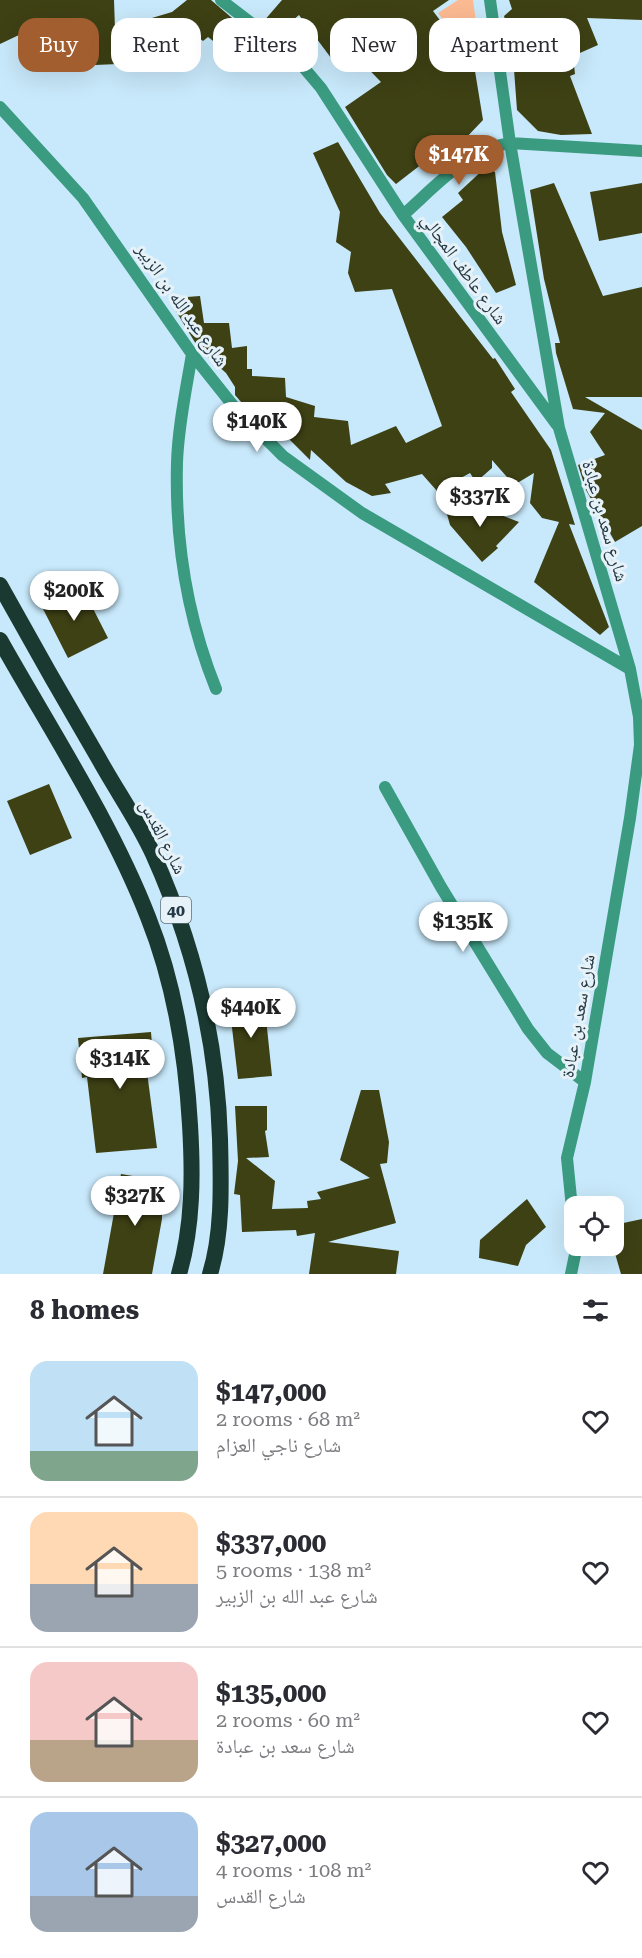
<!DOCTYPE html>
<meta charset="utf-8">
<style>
:root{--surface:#fff;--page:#f2f2f3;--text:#2b2b33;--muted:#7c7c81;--line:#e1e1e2;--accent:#a35e30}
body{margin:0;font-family:"Roboto Serif","Noto Naskh Arabic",serif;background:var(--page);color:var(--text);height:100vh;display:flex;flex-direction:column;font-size:22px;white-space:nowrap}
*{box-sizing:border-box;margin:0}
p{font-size:20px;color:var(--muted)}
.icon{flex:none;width:33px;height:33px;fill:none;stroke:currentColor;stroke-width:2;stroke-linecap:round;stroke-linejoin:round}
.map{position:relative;height:1274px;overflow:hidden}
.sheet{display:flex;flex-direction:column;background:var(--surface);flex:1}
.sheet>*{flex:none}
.guide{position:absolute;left:18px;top:18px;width:606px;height:54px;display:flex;gap:12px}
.controls{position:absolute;left:564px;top:1196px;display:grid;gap:12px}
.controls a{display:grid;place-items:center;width:60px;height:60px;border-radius:12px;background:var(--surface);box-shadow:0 6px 24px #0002;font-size:30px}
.price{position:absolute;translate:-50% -51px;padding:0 14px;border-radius:21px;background:#fff;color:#222;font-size:20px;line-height:39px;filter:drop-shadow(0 2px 3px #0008)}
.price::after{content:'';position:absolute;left:50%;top:36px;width:18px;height:14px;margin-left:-9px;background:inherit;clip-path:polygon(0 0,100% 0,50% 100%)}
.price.selected{background:var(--accent);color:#fff}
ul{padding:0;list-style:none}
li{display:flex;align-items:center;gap:18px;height:150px;padding:0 30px}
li+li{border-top:2px solid var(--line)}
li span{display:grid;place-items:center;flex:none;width:168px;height:120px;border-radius:18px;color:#555}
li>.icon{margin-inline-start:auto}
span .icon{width:72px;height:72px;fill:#fffc;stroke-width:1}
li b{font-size:26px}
h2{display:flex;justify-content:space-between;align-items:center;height:72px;padding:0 30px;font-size:26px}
.tag{padding:0 21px;border-radius:18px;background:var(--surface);box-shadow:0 6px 24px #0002;font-size:21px;line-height:54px}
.tag.selected{background:var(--accent);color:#fff}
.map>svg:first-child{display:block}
.green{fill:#fcba92}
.building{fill:#3e4114}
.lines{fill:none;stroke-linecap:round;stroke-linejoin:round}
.minor{stroke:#3a9b81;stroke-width:12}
.trunk{stroke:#1a3a31;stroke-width:16}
.labels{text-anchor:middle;stroke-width:6;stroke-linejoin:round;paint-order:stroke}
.shield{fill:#e7f2f8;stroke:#5d707a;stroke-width:1.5}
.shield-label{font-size:16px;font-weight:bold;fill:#223844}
.street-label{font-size:18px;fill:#223844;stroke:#e7f2f8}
</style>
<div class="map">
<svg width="642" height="1274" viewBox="0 0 642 1274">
<rect width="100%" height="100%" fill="#c8e9fb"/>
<path class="green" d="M458 0H473L477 29 455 36 438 13Z"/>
<path class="building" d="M0 0H114L115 29 172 12 187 0H211L267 48 240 62 208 37 203 41 199 38 141 63 95 65 92 56 43 48 19 35 0 44Z
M282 0H449L433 11 455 40 475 32 477 64 474 65 483 120 463 141 432 164 427 160 396 184 387 175 345 107 381 82 350 50 334 62 299 15 278 33 263 22Z
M509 0H642V20L587 18 598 45 573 56 575 74 570 76 592 134 561 135 538 131 517 110 513 56 515 55 504 16 512 9Z
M338 142 380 213 493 359 495 358 515 389 511 392 551 450 575 525 569 524 609 627 600 635 534 582 559 522 542 518 530 503 534 473 514 485 492 460V468L476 482 470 473 437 491 422 474 385 484 391 493 372 496 346 482 311 450 310 460 287 437 288 427 242 403 235 395V387L226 373 199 349 171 303 185 300 187 297 200 296 204 323H229L232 348 247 346V369H252V376L285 378 286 397 315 406 314 417 348 421 351 445 396 426 406 443 442 426 392 289 355 292 348 273 351 252 336 242 340 212 313 153Z
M486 167 495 172 502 232 516 285 496 293 466 247 442 217 463 200 458 193Z
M554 183 603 296 642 287V397H585L642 430V526L615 542 586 490 578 465 605 455 590 432 605 413 573 409 556 353 555 343H560L544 279 530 190Z
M642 183V233L599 241 590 192Z
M445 507H493V512L519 522 496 546 498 548 482 562 450 525Z
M81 585 108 638 68 658 41 605Z
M49 784 72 838 30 855 7 801Z
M264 999 272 1076 238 1079 229 1002Z
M151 1032 154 1071 147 1072 157 1148 96 1153 87 1077 82 1078 78 1038Z
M361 1090H379L389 1142 387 1163 380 1164 396 1223 328 1242 399 1251 396 1274H309L315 1233 297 1236 296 1230 242 1232 240 1195 234 1194 238 1161 235 1106H267V1130L265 1131 269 1157 246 1158 275 1181 272 1209 308 1208 307 1201 321 1199 317 1192 370 1178 340 1160Z
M121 1174 162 1181V1219L152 1274H103Z
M527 1199 546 1227 526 1245 518 1266 479 1258 480 1240Z
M642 1219V1274H621L614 1250V1225Z"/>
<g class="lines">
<path class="minor" d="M221 0 294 56 321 88 403 215 557 425
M490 0 510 143 559 428 630 669 639 717 640 745 630 818 585 1082 567 1158 574 1228
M0 107 83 198 192 354 235 408 283 456 362 513 630 669
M403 215C435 187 466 150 510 143L642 151
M192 354C186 390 178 427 177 463 175 540 187 617 216 689
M385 787 441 887 528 1029 547 1053 585 1082
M571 1274 577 1245"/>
<path class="trunk" d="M0 585C32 643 65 701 99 759 116 790 138 821 153 854 194 945 217 1039 220 1139 221 1182 223 1232 210 1274
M0 640C50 729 111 822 148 917 174 982 186 1055 190 1125 193 1175 193 1226 179 1274"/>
</g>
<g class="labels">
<rect class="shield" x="161" y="897" width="30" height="26" rx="4.5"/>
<g class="shield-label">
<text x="176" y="916">40</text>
</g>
<g class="street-label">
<text transform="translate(464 269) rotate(54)" y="6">شارع عاطف المجالي</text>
<text transform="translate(182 305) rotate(55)" y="6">شارع عبد الله بن الزبير</text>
<text transform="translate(605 521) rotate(74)" y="6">شارع سعد بن عبادة</text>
<text transform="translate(163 837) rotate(63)" y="6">شارع القدس</text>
<text transform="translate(578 1016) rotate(-80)" y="6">شارع سعد بن عبادة</text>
</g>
</g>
</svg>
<div class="controls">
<a><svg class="icon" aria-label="locate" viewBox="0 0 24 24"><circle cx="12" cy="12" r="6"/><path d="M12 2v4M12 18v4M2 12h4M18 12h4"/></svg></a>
</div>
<b class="price selected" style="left:459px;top:186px">$147K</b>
<b class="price" style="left:257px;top:453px">$140K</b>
<b class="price" style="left:480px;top:528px">$337K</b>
<b class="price" style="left:74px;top:622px">$200K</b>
<b class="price" style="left:463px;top:953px">$135K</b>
<b class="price" style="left:251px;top:1039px">$440K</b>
<b class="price" style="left:120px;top:1090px">$314K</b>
<b class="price" style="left:135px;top:1227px">$327K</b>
<div class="guide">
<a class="tag selected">Buy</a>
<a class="tag">Rent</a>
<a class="tag">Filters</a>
<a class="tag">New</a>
<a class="tag">Apartment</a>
</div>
</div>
<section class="sheet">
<h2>8 homes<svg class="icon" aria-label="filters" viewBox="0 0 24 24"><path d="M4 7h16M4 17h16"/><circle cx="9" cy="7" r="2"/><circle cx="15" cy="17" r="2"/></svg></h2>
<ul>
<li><span style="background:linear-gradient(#bfe0f5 75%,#7fa58c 0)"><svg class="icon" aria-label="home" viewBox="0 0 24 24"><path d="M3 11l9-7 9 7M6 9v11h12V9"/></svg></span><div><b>$147,000</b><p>2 rooms · 68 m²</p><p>شارع ناجي العزام</p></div><svg class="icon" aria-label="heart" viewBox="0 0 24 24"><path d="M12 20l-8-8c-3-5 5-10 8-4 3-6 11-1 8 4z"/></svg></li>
<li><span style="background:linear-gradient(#ffd9b3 60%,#9aa5b1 0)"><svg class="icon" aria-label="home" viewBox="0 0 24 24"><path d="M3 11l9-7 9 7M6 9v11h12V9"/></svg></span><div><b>$337,000</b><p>5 rooms · 138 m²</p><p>شارع عبد الله بن الزبير</p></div><svg class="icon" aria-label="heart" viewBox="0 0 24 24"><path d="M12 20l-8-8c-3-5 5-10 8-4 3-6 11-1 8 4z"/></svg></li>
<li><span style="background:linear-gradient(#f6c9c9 65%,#b9a48a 0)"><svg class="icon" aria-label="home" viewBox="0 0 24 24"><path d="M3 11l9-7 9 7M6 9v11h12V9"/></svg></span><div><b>$135,000</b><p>2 rooms · 60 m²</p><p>شارع سعد بن عبادة</p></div><svg class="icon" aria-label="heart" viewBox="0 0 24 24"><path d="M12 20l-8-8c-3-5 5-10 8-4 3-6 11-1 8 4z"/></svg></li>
<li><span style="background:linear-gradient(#a9c7e8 70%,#9aa5b1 0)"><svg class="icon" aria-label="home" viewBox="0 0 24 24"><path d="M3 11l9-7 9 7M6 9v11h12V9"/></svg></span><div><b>$327,000</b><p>4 rooms · 108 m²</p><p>شارع القدس</p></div><svg class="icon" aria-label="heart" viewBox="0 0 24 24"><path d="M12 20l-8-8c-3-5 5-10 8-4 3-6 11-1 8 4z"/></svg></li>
</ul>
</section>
